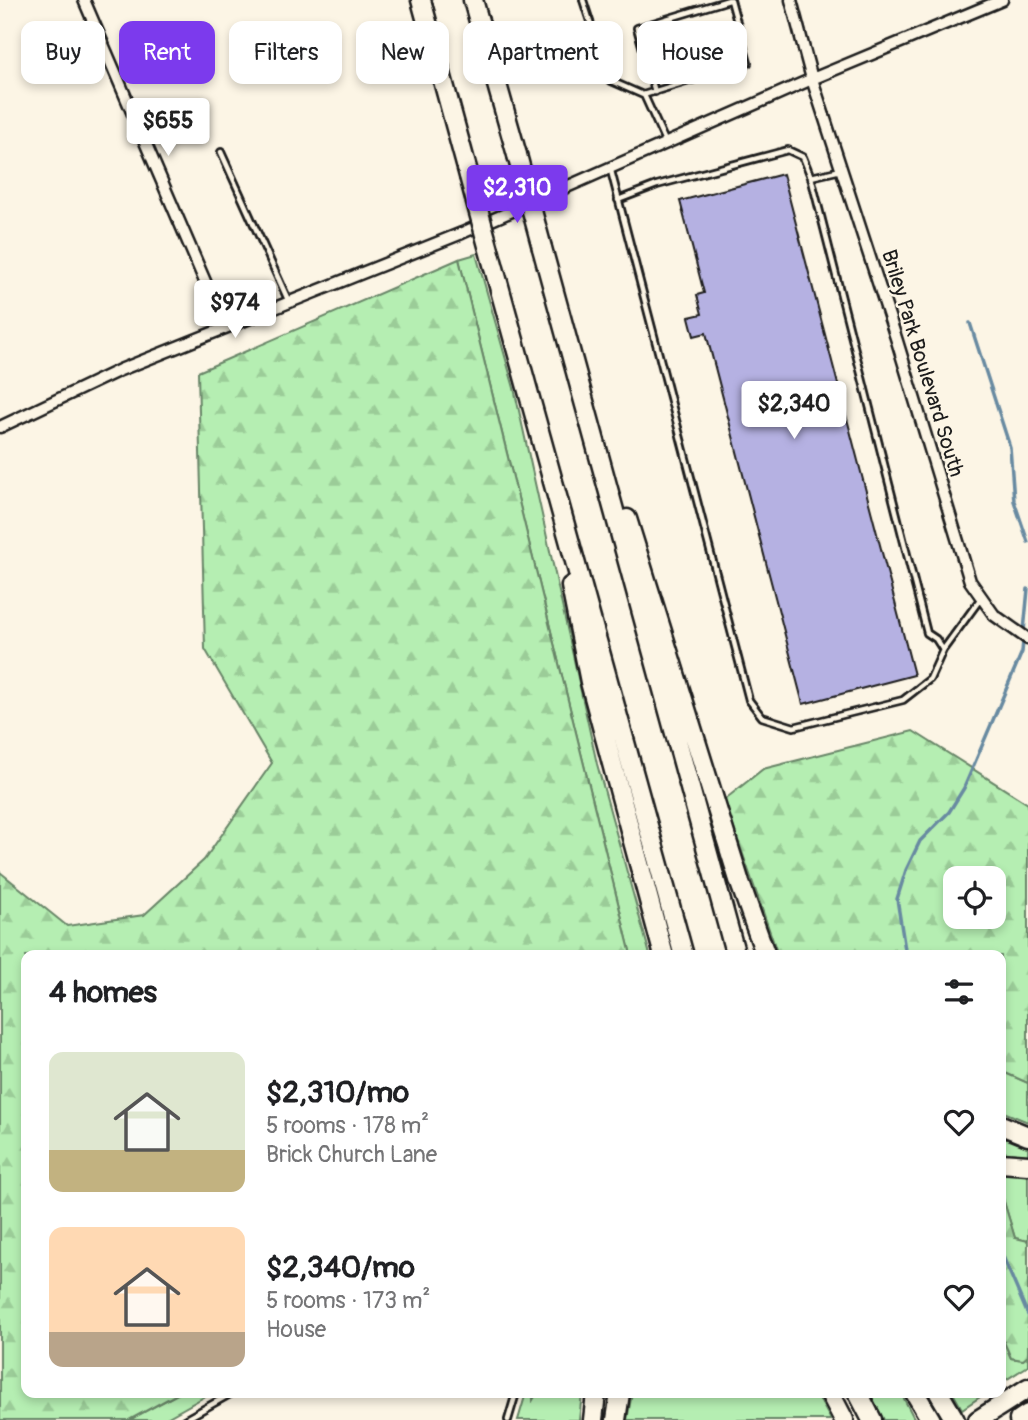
<!DOCTYPE html>
<meta charset="utf-8">
<style>
:root{--surface:#fff;--page:#f6f6f6;--text:#202124;--muted:#757577;--accent:#7c3aed}
body{margin:0;font-family:Pangolin,sans-serif;background:var(--page);color:var(--text);height:100vh;display:flex;flex-direction:column;font-size:26px;white-space:nowrap}
*{box-sizing:border-box;margin:0}
p{font-size:23px;color:var(--muted)}
.icon{flex:none;width:38px;height:38px;fill:none;stroke:currentColor;stroke-width:2;stroke-linecap:round;stroke-linejoin:round}
.map{position:relative;flex:1;overflow:hidden}
.details{position:absolute;left:21px;top:950px;width:985px;height:448px;display:flex;flex-direction:column;background:var(--surface);border-radius:14px;box-shadow:0 4px 10px #0003}
.details>*{flex:none}
.hud{position:absolute;left:21px;top:21px;width:987px;height:63px;display:flex;gap:14px}
.controls{position:absolute;left:943px;top:866px;display:grid;gap:14px}
.controls a{display:grid;place-items:center;width:63px;height:63px;border-radius:14px;background:var(--surface);box-shadow:0 4px 10px #0003;font-size:35px}
.price{position:absolute;translate:-50% -60px;padding:0 16px;border-radius:7px;background:#fff;color:#222;font-size:23px;line-height:46px;filter:drop-shadow(0 2px 4px #0008)}
.price::after{content:'';position:absolute;left:50%;top:42px;width:21px;height:16px;margin-left:-10px;background:inherit;clip-path:polygon(0 0,100% 0,50% 100%)}
.price.current{background:var(--accent);color:#fff}
ul{padding:0;list-style:none}
li{display:flex;align-items:center;gap:21px;height:175px;padding:0 28px}
li span{display:grid;place-items:center;flex:none;width:196px;height:140px;border-radius:14px;color:#555}
li>.icon{margin-inline-start:auto}
span .icon{width:84px;height:84px;fill:#fffc;stroke-width:1}
li b{font-size:30px}
h2{display:flex;justify-content:space-between;align-items:center;height:84px;padding:0 28px;font-size:30px}
.pill{padding:0 24px;border-radius:14px;background:var(--surface);box-shadow:0 4px 10px #0003;font-size:24px;line-height:63px}
.pill.current{background:var(--accent);color:#fff}
.map>svg:first-child{display:block}
.grass{fill:#b5eeb2;stroke:#688567;stroke-width:2}
.forest{fill:url(#forest-firs);stroke:#688567;stroke-width:2;fill-rule:evenodd}
.lines{fill:none;stroke-linecap:round;stroke-linejoin:round}
.stream{stroke:#688aa1;stroke-width:3.5}
.building{fill:#b5b1e2;stroke:#1c1c1c;stroke-width:2}
.lane-casing{stroke:#1c1c1c;stroke-width:10}
.street-casing{stroke:#1c1c1c;stroke-width:15}
.highway-casing{stroke:#1c1c1c;stroke-width:23}
.lane{stroke:#fcf5e5;stroke-width:4.5}
.street{stroke:#fcf5e5;stroke-width:10}
.highway{stroke:#fcf5e5;stroke-width:18}
.highway-bridge-casing{stroke:#1c1c1c;stroke-width:23;stroke-linecap:butt}
.highway-bridge{stroke:#fcf5e5;stroke-width:18}
.labels{text-anchor:middle;stroke-width:5;stroke-linejoin:round;paint-order:stroke}
.street-label{font-size:21px;fill:#1c1c1c;stroke:#fcf5e5}
</style>
<div class="map">
<svg width="1028" height="1420" viewBox="0 0 1028 1420">
<defs>
<pattern id="forest-firs" width="22" height="20" patternUnits="userSpaceOnUse" patternTransform="scale(1.75)"><rect width="22" height="20" fill="#b5eeb2"/><path d="M5 1l3.5 6h-7zM16 11l3.5 6h-7z" fill="#9bcc98"/></pattern>
</defs>
<rect width="100%" height="100%" fill="#fcf5e5"/>
<filter id="ink" filterUnits="userSpaceOnUse"><feTurbulence type="fractalNoise" baseFrequency=".0143" numOctaves="2"/><feDisplacementMap in="SourceGraphic" scale="14" xChannelSelector="R" yChannelSelector="G"/><feConvolveMatrix kernelMatrix="1 2 1 2 8 2 1 2 1" color-interpolation-filters="sRGB"/></filter>
<g filter="url(#ink)">
<path class="grass" d="M476 254 514 388 597 764 650 955H631L459 259Z
M1001 1071 1028 1083V1122L1001 1111Z
M1001 1131 1028 1142V1156L1001 1153Z
M1001 1172 1028 1175V1241L1015 1238 1001 1192Z
M1001 1335 1011 1358 1023 1360 1028 1356V1366L1001 1383Z
M179 1393H211L163 1420H129Z
M526 1393H533V1400L537 1393H582L579 1420H518Z
M632 1393H816L831 1420H627Z
M869 1393H901L915 1420H884Z
M953 1393H986L962 1409Z"/>
<path class="forest" d="M459 259 631 955 26 956V1393H179L129 1420H0V872L67 926 144 915 204 860 272 763 205 649 198 372Z
M913 731 1028 804V1083L1001 1071V956L778 955 724 800 763 769ZM956 878H994V917H956Z
M1001 1192 1015 1238 1028 1241V1356L1023 1360 1011 1358 1001 1335Z"/>
<g class="lines">
<path class="stream" d="M970 323 1010 447 1014 501 1028 542
M906 956 897 899 906 870 920 841 949 812 964 788 1022 652 1028 589
M1001 1252 1028 1315"/>
</g>
<path class="building" d="M783 174 914 675 803 704 706 333 694 336 689 317 702 314 697 295 704 293 680 201Z"/>
<g class="lines">
<defs>
<path id="lane" d="M583 0 609 80 643 95 748 63 731 0
M655 92 637 28 729 0
M644 95 665 141
M221 152 289 302
M610 167 749 700 762 717 794 727 903 700 930 679 943 650 936 639 927 633 811 177 803 157 788 150 657 185 618 200
M811 177 841 170
M943 650 981 598
M184 1420 232 1393
M508 1420 516 1393"/>
<path id="street" d="M84 0 225 328
M791 0 812 79 897 341 970 581 994 615 1028 639
M0 427 120 370 462 233 812 79 1002 0"/>
<path id="highway" d="M421 0 469 176
M473 0 517 155
M542 248 736 956
M494 268 684 956
M627 519 740 883 766 956
M571 586 590 682 664 956
M1001 1125 1028 1136
M1001 1163 1028 1165
M830 1393 844 1420
M858 1393 872 1420
M915 1393 931 1420
M939 1393 955 1420
M593 1420 596 1393
M616 1420 620 1393
M978 1420 1028 1388
M1019 1420 1028 1414"/>
</defs>
<use href="#lane" class="lane-casing"/>
<use href="#street" class="street-casing"/>
<use href="#highway" class="highway-casing"/>
<use href="#lane" class="lane"/>
<use href="#street" class="street"/>
<use href="#highway" class="highway"/>
<defs>
<path id="highway-bridge" d="M517 155 542 248
M469 176 494 268"/>
</defs>
<use href="#highway-bridge" class="highway-bridge-casing"/>
<use href="#highway-bridge" class="highway-bridge"/>
</g>
</g>
<g class="labels">
<g class="street-label">
<text transform="translate(923 363) rotate(73)" y="7">Briley Park Boulevard South</text>
</g>
</g>
</svg>
<div class="controls">
<a><svg class="icon" aria-label="locate" viewBox="0 0 24 24"><circle cx="12" cy="12" r="6"/><path d="M12 2v4M12 18v4M2 12h4M18 12h4"/></svg></a>
</div>
<b class="price" style="left:168px;top:158px">$655</b>
<b class="price current" style="left:517px;top:225px">$2,310</b>
<b class="price" style="left:235px;top:340px">$974</b>
<b class="price" style="left:794px;top:441px">$2,340</b>
<div class="hud">
<a class="pill">Buy</a>
<a class="pill current">Rent</a>
<a class="pill">Filters</a>
<a class="pill">New</a>
<a class="pill">Apartment</a>
<a class="pill">House</a>
</div>
<section class="details">
<h2>4 homes<svg class="icon" aria-label="filters" viewBox="0 0 24 24"><path d="M4 7h16M4 17h16"/><circle cx="9" cy="7" r="2"/><circle cx="15" cy="17" r="2"/></svg></h2>
<ul>
<li><span style="background:linear-gradient(#dfe7d0 70%,#c2b280 0)"><svg class="icon" aria-label="home" viewBox="0 0 24 24"><path d="M3 11l9-7 9 7M6 9v11h12V9"/></svg></span><div><b>$2,310/mo</b><p>5 rooms · 178 m²</p><p>Brick Church Lane</p></div><svg class="icon" aria-label="heart" viewBox="0 0 24 24"><path d="M12 20l-8-8c-3-5 5-10 8-4 3-6 11-1 8 4z"/></svg></li>
<li><span style="background:linear-gradient(#ffd9b3 75%,#b9a48a 0)"><svg class="icon" aria-label="home" viewBox="0 0 24 24"><path d="M3 11l9-7 9 7M6 9v11h12V9"/></svg></span><div><b>$2,340/mo</b><p>5 rooms · 173 m²</p><p>House</p></div><svg class="icon" aria-label="heart" viewBox="0 0 24 24"><path d="M12 20l-8-8c-3-5 5-10 8-4 3-6 11-1 8 4z"/></svg></li>
</ul>
</section>
</div>
